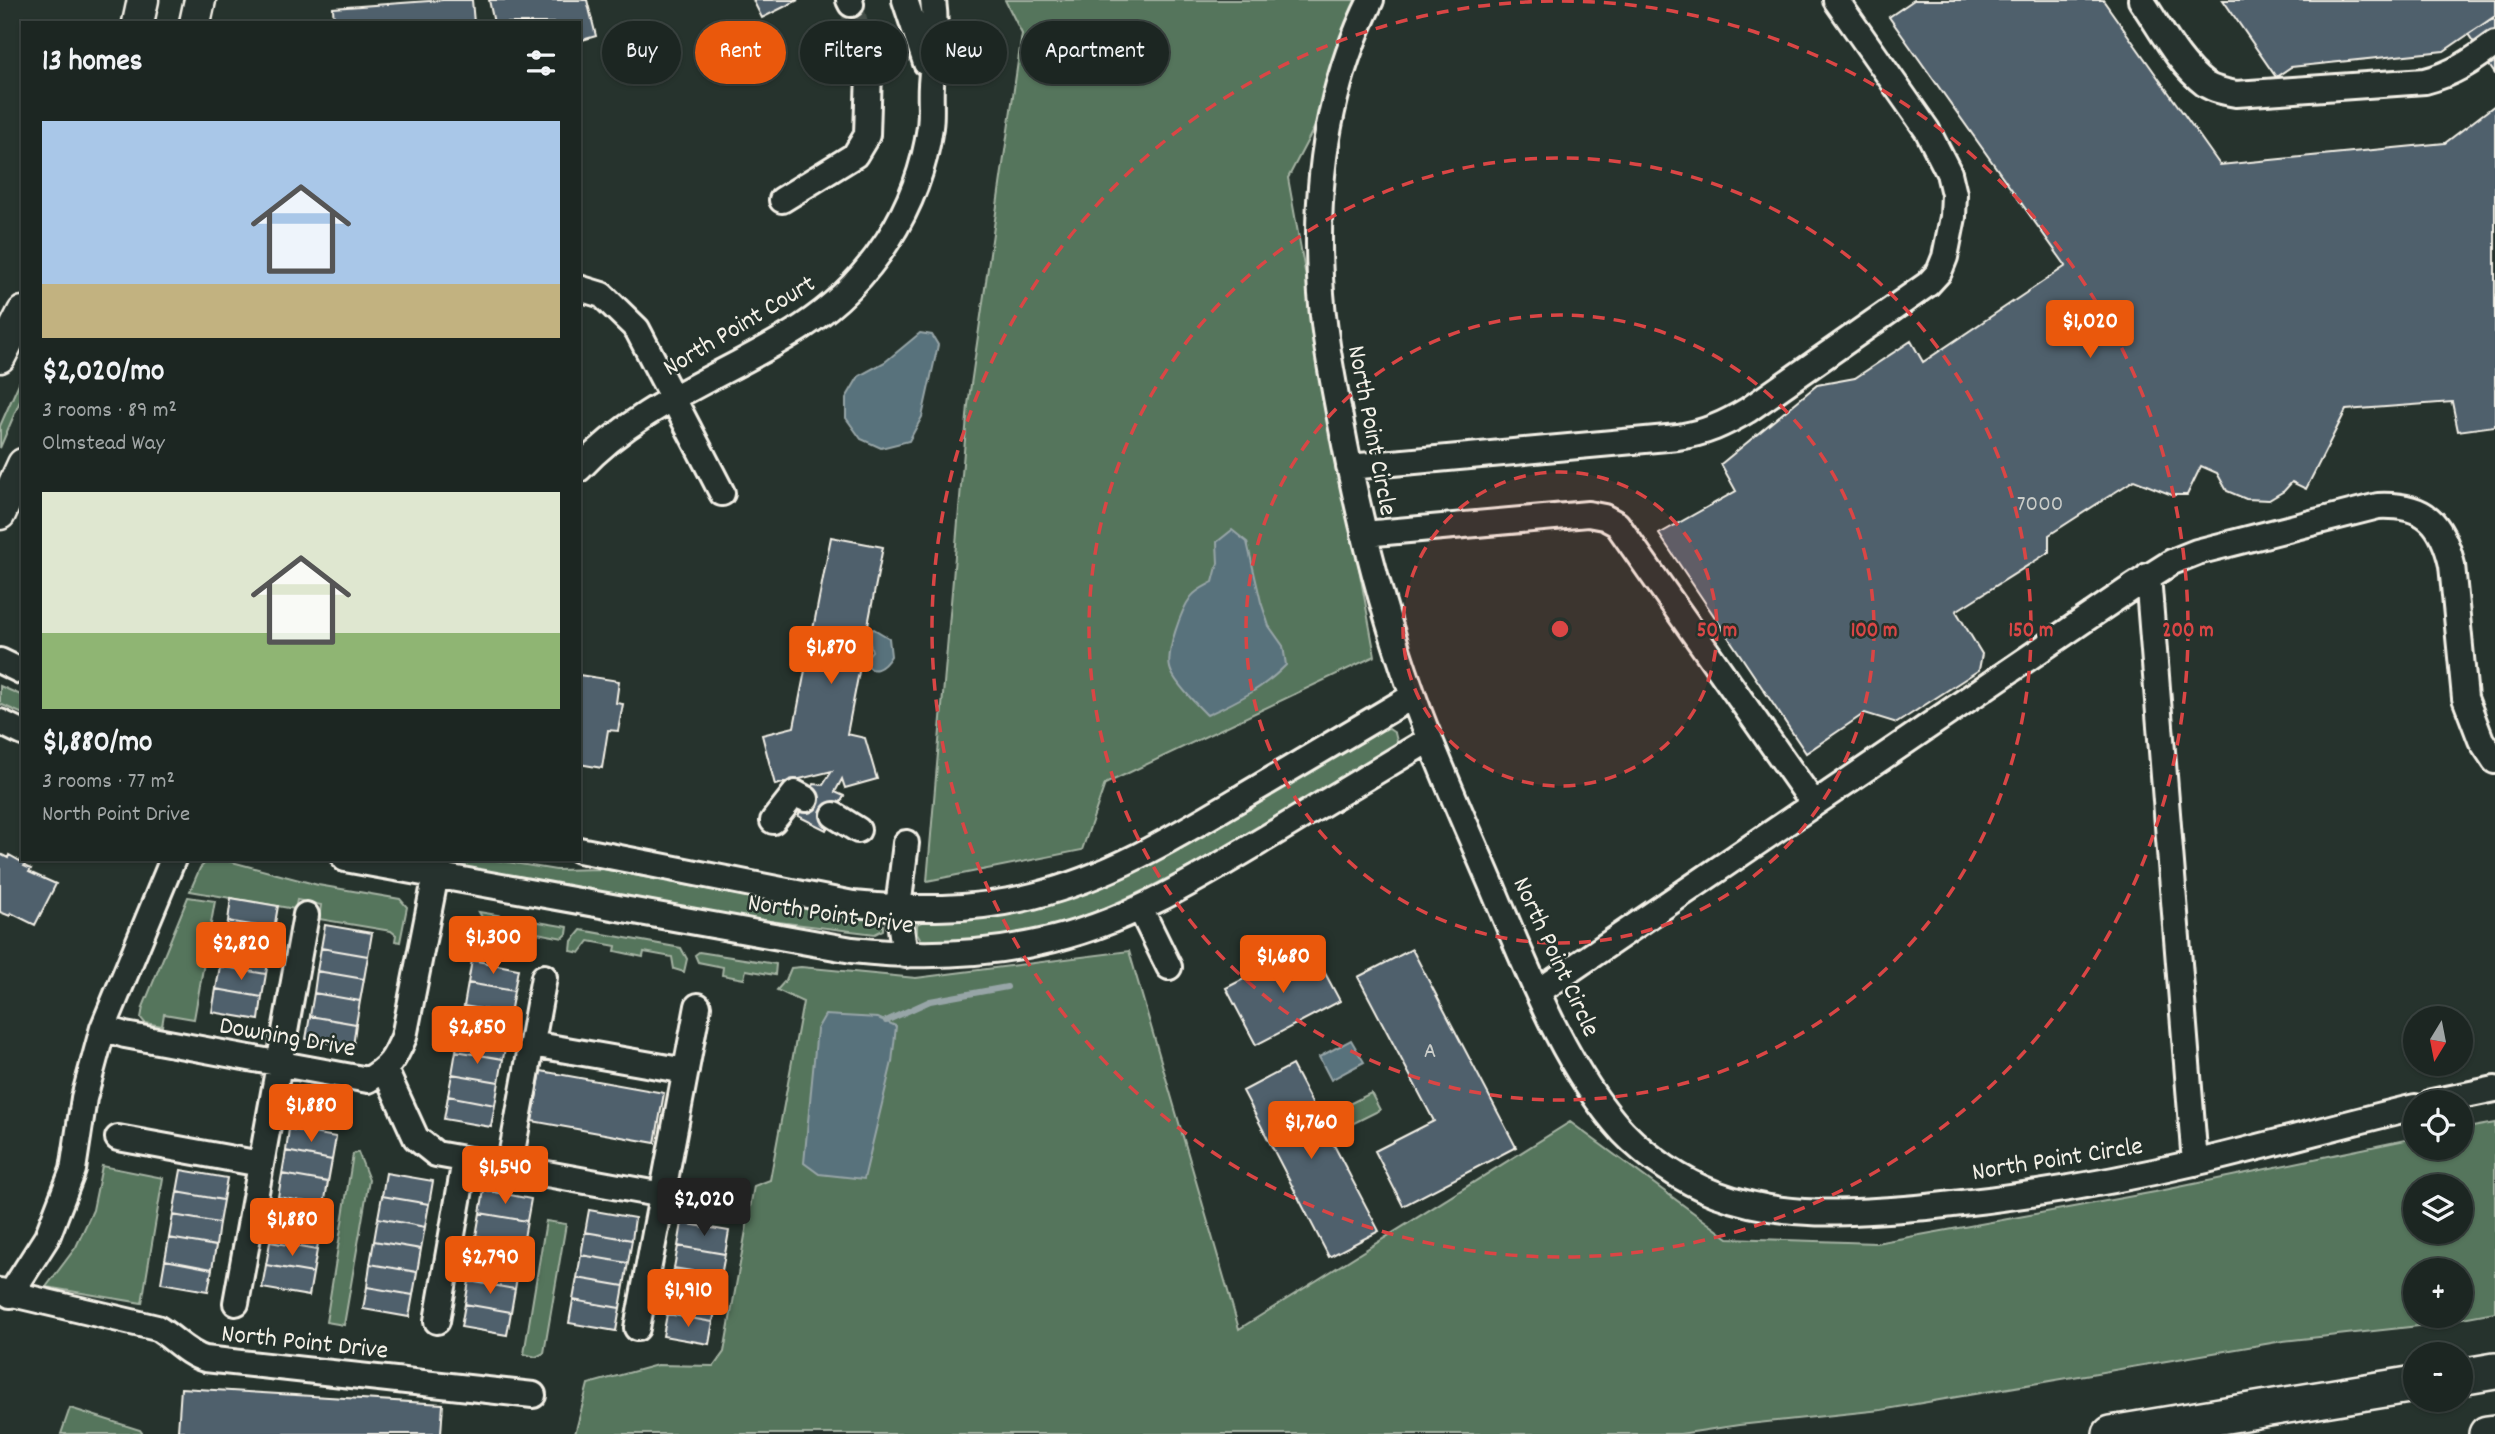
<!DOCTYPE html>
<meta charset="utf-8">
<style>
:root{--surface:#1c2622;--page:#29322f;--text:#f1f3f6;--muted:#a0a5a5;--line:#3a4340;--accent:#ea580c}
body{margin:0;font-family:Dekko,sans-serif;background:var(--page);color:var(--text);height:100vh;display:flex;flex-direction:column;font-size:26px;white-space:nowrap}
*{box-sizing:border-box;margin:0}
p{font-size:23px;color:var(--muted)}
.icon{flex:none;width:38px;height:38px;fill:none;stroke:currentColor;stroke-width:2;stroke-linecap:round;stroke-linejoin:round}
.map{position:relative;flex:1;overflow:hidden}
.drawer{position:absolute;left:21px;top:21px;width:560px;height:840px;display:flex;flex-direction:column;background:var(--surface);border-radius:0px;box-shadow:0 2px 5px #0004,0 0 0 2px var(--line)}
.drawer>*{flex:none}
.guide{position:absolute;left:602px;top:21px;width:665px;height:63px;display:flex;gap:14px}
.needle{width:46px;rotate:190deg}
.controls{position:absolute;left:2403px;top:1006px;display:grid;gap:14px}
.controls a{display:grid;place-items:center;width:70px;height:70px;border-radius:50%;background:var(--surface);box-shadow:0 2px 5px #0004,0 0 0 2px var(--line);font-size:35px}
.price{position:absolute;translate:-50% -60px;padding:0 16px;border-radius:7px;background:var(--accent);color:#fff;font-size:23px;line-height:46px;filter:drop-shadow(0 2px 4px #0008)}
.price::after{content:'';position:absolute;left:50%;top:42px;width:21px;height:16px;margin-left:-10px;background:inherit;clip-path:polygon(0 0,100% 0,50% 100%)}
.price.on{background:#222;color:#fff}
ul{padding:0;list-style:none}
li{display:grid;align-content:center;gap:14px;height:371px;padding:0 21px}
li span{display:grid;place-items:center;height:217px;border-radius:0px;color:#555}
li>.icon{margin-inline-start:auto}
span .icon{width:126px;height:126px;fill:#fffc;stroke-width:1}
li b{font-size:30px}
h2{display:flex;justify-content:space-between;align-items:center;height:84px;padding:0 21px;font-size:30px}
.pill{padding:0 24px;border-radius:32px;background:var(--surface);box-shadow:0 2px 5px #0004,0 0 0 2px var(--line);font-size:24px;line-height:63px}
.pill.on{background:var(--accent);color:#fff}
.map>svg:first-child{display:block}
.green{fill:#55745c;stroke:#a4b2a2;stroke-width:2;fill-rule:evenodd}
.water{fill:#59727b;stroke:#97a5a7;stroke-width:2}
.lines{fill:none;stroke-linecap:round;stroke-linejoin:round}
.stream{stroke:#97a5a7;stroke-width:6}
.building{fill:#50606c;stroke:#f4f1e8;stroke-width:2}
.minor-tunnel{stroke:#455049;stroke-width:24;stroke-dasharray:24 12;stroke-linecap:butt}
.minor-casing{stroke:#f4f1e8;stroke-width:30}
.major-casing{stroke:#f4f1e8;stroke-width:35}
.highway-casing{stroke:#f4f1e8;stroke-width:40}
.minor{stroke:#26332d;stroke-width:24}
.major{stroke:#26332d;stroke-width:30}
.highway{stroke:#26332d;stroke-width:35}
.ring{fill:none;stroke:#da4645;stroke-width:3.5;stroke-dasharray:12 9}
.labels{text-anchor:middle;stroke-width:5;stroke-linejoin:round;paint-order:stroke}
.number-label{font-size:23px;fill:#cbcdc9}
.street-label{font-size:26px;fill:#f4f1e8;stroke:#26332d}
.centre{fill:#da4645;stroke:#26332d;stroke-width:3.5}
.ring-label{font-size:21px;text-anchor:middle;font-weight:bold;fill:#da4645;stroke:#26332d;stroke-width:5;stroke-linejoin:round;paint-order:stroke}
</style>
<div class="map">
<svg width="2495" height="1434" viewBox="0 0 2495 1434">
<rect width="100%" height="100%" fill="#26332d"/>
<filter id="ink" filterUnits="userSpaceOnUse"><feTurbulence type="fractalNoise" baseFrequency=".0143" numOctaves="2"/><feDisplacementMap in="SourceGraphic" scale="14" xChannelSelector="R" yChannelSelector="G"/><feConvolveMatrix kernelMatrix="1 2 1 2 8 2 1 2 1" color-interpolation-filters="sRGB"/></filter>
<g filter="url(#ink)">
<path class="green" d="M1005 0H1381L1288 178 1375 656 1105 784 1082 850 927 881 968 405 1022 34Z
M23 374V394L0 448V426Z
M0 686 23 696V714L0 704Z
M1389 729 1395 733 1397 741 1395 749C1348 776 1300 803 1253 831 1157 886 1036 956 921 940L917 933V924L926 920 991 916 1050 905 1134 872 1219 825 1376 731Z
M209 859H221L318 885 400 899 407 907 400 942 395 941 396 935 391 931 319 919 321 905 297 900 295 909 190 891 200 868Z
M457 859H489L556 870 602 869 874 921 883 925V930L875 934 730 916 463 870 457 865Z
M188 897 215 901 194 1019 164 1014 162 1026 145 1023 141 1018 143 1007Z
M479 912 568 927 567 934 563 938 537 933 535 942 513 938 514 930 486 924Z
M581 930 681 948 687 959 684 972 674 969 672 957 644 952 643 957 615 951 616 946 589 941 580 953 571 951 572 941Z
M1129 951 1239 1329 1570 1122 1728 1238 1876 1243 2155 1192 2415 1138V1148H2460L2461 1129 2495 1123V1312L2419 1326 2283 1341 1881 1410 1739 1425 1680 1434H575L588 1384 657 1365 714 1366 724 1352 754 1186 770 1180 803 1002 777 990 786 980 791 968 801 967 916 978ZM2415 1186H2460V1232H2415ZM2415 1270H2460V1316H2415Z
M699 952 776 964 775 975 746 970 744 979 722 975 723 967 698 962 695 955Z
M1371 1093 1380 1110 1346 1127 1337 1110Z
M358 1152 369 1180 344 1325 326 1322 353 1154Z
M102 1166 163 1178 142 1303 46 1287 76 1247 93 1210Z
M546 1221 566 1224 544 1353 536 1357 524 1354Z
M70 1408 140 1430 143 1434H61Z"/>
<path class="water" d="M920 333 932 335 938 345 922 417 909 441 881 448 861 439 846 418V398L859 376 885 362Z
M1232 530 1247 542 1261 602 1269 626 1283 646 1286 665C1264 688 1236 702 1207 715 1197 705 1173 682 1170 668 1166 652 1181 610 1191 597 1196 590 1206 586 1213 582L1218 563 1217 542Z
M874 629 889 638 891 656C884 668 870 678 865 659L872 651 868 637 869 631Z
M825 1015 878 1018 896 1026 892 1062 864 1179 819 1174 804 1163 817 1029Z
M1351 1040 1364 1062 1331 1080 1319 1057Z"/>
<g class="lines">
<path class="stream" d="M886 1021 930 1001 1007 987"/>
</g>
<path class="building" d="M443 0H472L474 23H334L333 8Z
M489 0H587L596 36 579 41V23H494Z
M753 0H798L762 18Z
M1914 0H2103L2220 165 2445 143 2495 105V426L2458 431 2452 402 2346 410 2306 489 2292 482 2284 491 2269 500 2246 499 2227 491 2217 473 2201 466 2187 495H2172L2134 480 2049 535V552L1956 611 1982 654 1979 670 1897 723 1865 713 1806 753 1659 534 1736 491 1721 464 1817 385 1855 378 1911 341 1923 362 2066 266 1889 17Z
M2223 0H2495V16L2444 51 2291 67 2276 77Z
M2493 18 2495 21V74L2468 34Z
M831 537 883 547 847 734 865 738 877 779 845 788 842 779 835 792 844 796 826 830 798 816 814 784 823 785 832 771 775 785 762 735 794 727Z
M579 675 619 681 616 703 623 704 618 731 608 730 602 768 579 764Z
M0 854 8 858 9 855 25 864 24 866 31 869 29 872 56 884 35 925 11 913 10 916 0 912Z
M231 898 278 906 274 929 228 921Z
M228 921 274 929 270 952 224 943Z
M325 925 372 933 368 956 321 948Z
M224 943 270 952 266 974 220 966Z
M1310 945 1340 1001 1256 1045 1226 988Z
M321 948 368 956 364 979 317 971Z
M1412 949 1516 1147 1403 1206 1375 1151 1434 1121 1358 977Z
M472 960 518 969 514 991 468 983Z
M220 966 266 974 262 997 216 989Z
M317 971 364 979 360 1001 314 993Z
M468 983 514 991 510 1014 464 1006Z
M216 989 262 997 259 1020 212 1012Z
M314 993 360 1001 356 1024 310 1016Z
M464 1006 510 1014 507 1037 460 1028Z
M310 1016 356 1024 353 1047 306 1039Z
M460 1028 507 1037 503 1059 456 1051Z
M456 1051 503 1059 499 1082 452 1074Z
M1292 1065 1379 1231 1329 1257 1243 1091Z
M541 1071 664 1093 655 1143 532 1121Z
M452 1074 499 1082 495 1105 448 1096Z
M448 1096 495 1105 491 1127 444 1119Z
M289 1129 336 1137 332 1160 286 1151Z
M286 1151 332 1160 328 1182 282 1174Z
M181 1170 227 1178 223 1200 177 1192Z
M386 1173 433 1181 429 1204 382 1196Z
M282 1174 328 1182 324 1205 278 1197Z
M484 1190 531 1199 527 1221 480 1213Z
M177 1192 223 1200 219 1223 173 1215Z
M382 1196 429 1204 425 1227 378 1218Z
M278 1197 324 1205 320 1228 274 1219Z
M589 1210 635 1218 632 1240 585 1232Z
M480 1213 527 1221 523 1244 476 1236Z
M173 1215 219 1223 216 1246 169 1238Z
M378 1218 425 1227 421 1249 374 1241Z
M274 1219 320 1228 317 1250 270 1242Z
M682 1223 729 1231 725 1254 678 1246Z
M585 1232 632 1240 628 1263 581 1255Z
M476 1236 523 1244 519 1267 472 1258Z
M169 1238 216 1246 212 1269 165 1260Z
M374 1241 421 1249 417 1272 370 1264Z
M270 1242 317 1250 313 1273 266 1265Z
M678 1246 725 1254 721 1276 674 1268Z
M581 1255 628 1263 624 1286 577 1278Z
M472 1258 519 1267 515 1289 469 1281Z
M165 1260 212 1269 208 1291 161 1283Z
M370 1264 417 1272 413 1295 367 1287Z
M266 1265 313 1273 309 1296 262 1288Z
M674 1268 721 1276 717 1299 670 1291Z
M577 1278 624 1286 620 1308 573 1300Z
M469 1281 515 1289 511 1312 465 1304Z
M367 1287 413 1295 409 1317 363 1309Z
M670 1291 717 1299 713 1322 667 1314Z
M573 1300 620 1308 616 1331 569 1323Z
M465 1304 511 1312 507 1335 461 1327Z
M667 1314 713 1322 709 1344 663 1336Z
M181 1388 443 1404 441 1434H183V1431H178Z"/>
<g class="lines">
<path class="minor-tunnel" d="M851 4 864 54"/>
<defs>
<path id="minor" d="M849 0 851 4
M905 0 926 63
M1371 0C1328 86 1315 182 1320 277 1322 324 1331 371 1340 418 1357 512 1380 604 1412 693 1436 760 1466 825 1494 891 1527 969 1565 1069 1623 1132 1648 1158 1682 1181 1716 1194 1785 1220 1855 1213 1927 1207 2018 1198 2109 1183 2198 1162 2271 1145 2342 1124 2415 1107
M2141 0C2160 27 2178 64 2205 84 2214 90 2225 92 2236 94L2425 81C2453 74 2472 61 2495 44
M782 200 855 155 867 135 869 71 864 54
M579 288 602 295 637 329 722 493
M1349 467 1678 437C1705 433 1725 424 1748 410L1928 284 1939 272 1945 257 1953 217 1954 194 1949 173 1927 130 1836 0
M579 469C641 402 728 375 802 327 871 282 919 208 930 127 932 113 930 99 931 85 933 56 937 28 933 0
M1364 534 1588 514 1604 517 1617 524 1814 804
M2148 576 2195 1163
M0 661 23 672
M0 722 23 733
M834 815 858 830
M773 821 795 793 806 799
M579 850 853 904C913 910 974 911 1033 896 1110 877 1177 836 1244 796 1300 763 1357 729 1413 696
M345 859 852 950C916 957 978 956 1041 942 1123 925 1196 880 1266 838 1321 805 1375 772 1430 739
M1140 908 1169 967
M905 955 898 908 906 843
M1538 992 2134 586 2172 562 2197 552 2378 506C2425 504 2442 522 2452 565L2465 698 2481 740 2495 761
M103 1028 125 1035 368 1080C390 1067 394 1060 404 1037L439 859
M532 1044 686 1071
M385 1070 416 1138 436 1154 663 1195
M2432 1102 2495 1089
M118 1138 261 1164
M509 1168 544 977
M0 1291 157 1328C174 1338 187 1354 205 1359L533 1395
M10 1295 47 1237 73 1170 84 1098 103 1028 173 859
M236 1303 306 915
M437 1321 465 1160
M637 1328 698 1006"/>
<path id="major" d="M138 23 143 0
M195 23 200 0
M0 357 23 312
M0 514 23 464"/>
<path id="highway" d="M2460 1377 2495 1371
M2111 1434 2415 1384
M2487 1434 2495 1433"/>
</defs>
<use href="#minor" class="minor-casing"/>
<use href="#major" class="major-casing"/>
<use href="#highway" class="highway-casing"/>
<use href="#minor" class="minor"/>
<use href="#major" class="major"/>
<use href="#highway" class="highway"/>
</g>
</g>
<circle cx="1560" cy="629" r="157" fill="#da4645" fill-opacity=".12"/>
<g class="ring">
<circle cx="1560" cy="629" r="157"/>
<circle cx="1560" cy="629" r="314"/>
<circle cx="1560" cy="629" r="471"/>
<circle cx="1560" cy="629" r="628"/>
</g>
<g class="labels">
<g class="number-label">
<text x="2040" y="510">7000</text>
<text x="1430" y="1057">A</text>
</g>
<g class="street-label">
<text transform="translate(738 324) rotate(-31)" y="9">North Point Court</text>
<text transform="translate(1374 430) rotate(79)" y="9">North Point Circle</text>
<text transform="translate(831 912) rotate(8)" y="9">North Point Drive</text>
<text transform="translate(1558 956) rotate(65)" y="9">North Point Circle</text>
<text transform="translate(288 1035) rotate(10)" y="9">Downing Drive</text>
<text transform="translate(2057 1157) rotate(-9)" y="9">North Point Circle</text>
<text transform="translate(305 1340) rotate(6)" y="9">North Point Drive</text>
</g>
</g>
<circle cx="1560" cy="629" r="10" class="centre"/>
<g class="ring-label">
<text x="1717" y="636">50 m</text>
<text x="1874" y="636">100 m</text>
<text x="2031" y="636">150 m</text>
<text x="2188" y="636">200 m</text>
</g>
</svg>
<div class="controls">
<a><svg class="needle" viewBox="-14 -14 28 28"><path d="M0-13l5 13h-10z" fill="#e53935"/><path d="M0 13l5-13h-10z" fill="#a0a5a5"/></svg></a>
<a><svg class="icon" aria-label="locate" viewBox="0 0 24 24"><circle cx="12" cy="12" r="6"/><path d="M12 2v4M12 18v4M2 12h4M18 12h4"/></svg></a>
<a><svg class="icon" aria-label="layers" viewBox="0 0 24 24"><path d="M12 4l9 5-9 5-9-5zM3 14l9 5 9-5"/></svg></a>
<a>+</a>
<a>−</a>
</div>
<b class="price" style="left:2090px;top:360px">$1,020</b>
<b class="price" style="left:831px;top:686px">$1,870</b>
<b class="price" style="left:493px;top:976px">$1,300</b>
<b class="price" style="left:241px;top:982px">$2,820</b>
<b class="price" style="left:1283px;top:995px">$1,680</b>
<b class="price" style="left:477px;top:1066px">$2,850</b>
<b class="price" style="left:311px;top:1144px">$1,880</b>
<b class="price" style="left:1311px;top:1161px">$1,760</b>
<b class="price" style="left:505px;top:1206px">$1,540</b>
<b class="price on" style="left:704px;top:1238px">$2,020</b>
<b class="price" style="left:292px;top:1258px">$1,880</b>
<b class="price" style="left:490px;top:1296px">$2,790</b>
<b class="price" style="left:688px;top:1329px">$1,910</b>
<div class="guide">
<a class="pill">Buy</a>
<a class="pill on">Rent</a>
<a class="pill">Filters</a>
<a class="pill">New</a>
<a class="pill">Apartment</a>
</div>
<section class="drawer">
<h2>13 homes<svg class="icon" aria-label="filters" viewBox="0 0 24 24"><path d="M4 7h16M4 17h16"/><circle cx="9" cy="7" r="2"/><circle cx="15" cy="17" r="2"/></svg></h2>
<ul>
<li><span style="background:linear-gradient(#a9c7e8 75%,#c2b280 0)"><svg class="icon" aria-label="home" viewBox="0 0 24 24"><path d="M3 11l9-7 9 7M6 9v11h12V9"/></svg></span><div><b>$2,020/mo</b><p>3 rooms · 89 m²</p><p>Olmstead Way</p></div></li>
<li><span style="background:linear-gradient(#dfe7d0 65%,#8fb573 0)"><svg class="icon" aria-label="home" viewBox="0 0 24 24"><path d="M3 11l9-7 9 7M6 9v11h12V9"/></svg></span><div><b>$1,880/mo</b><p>3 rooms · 77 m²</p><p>North Point Drive</p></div></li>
</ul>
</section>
</div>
